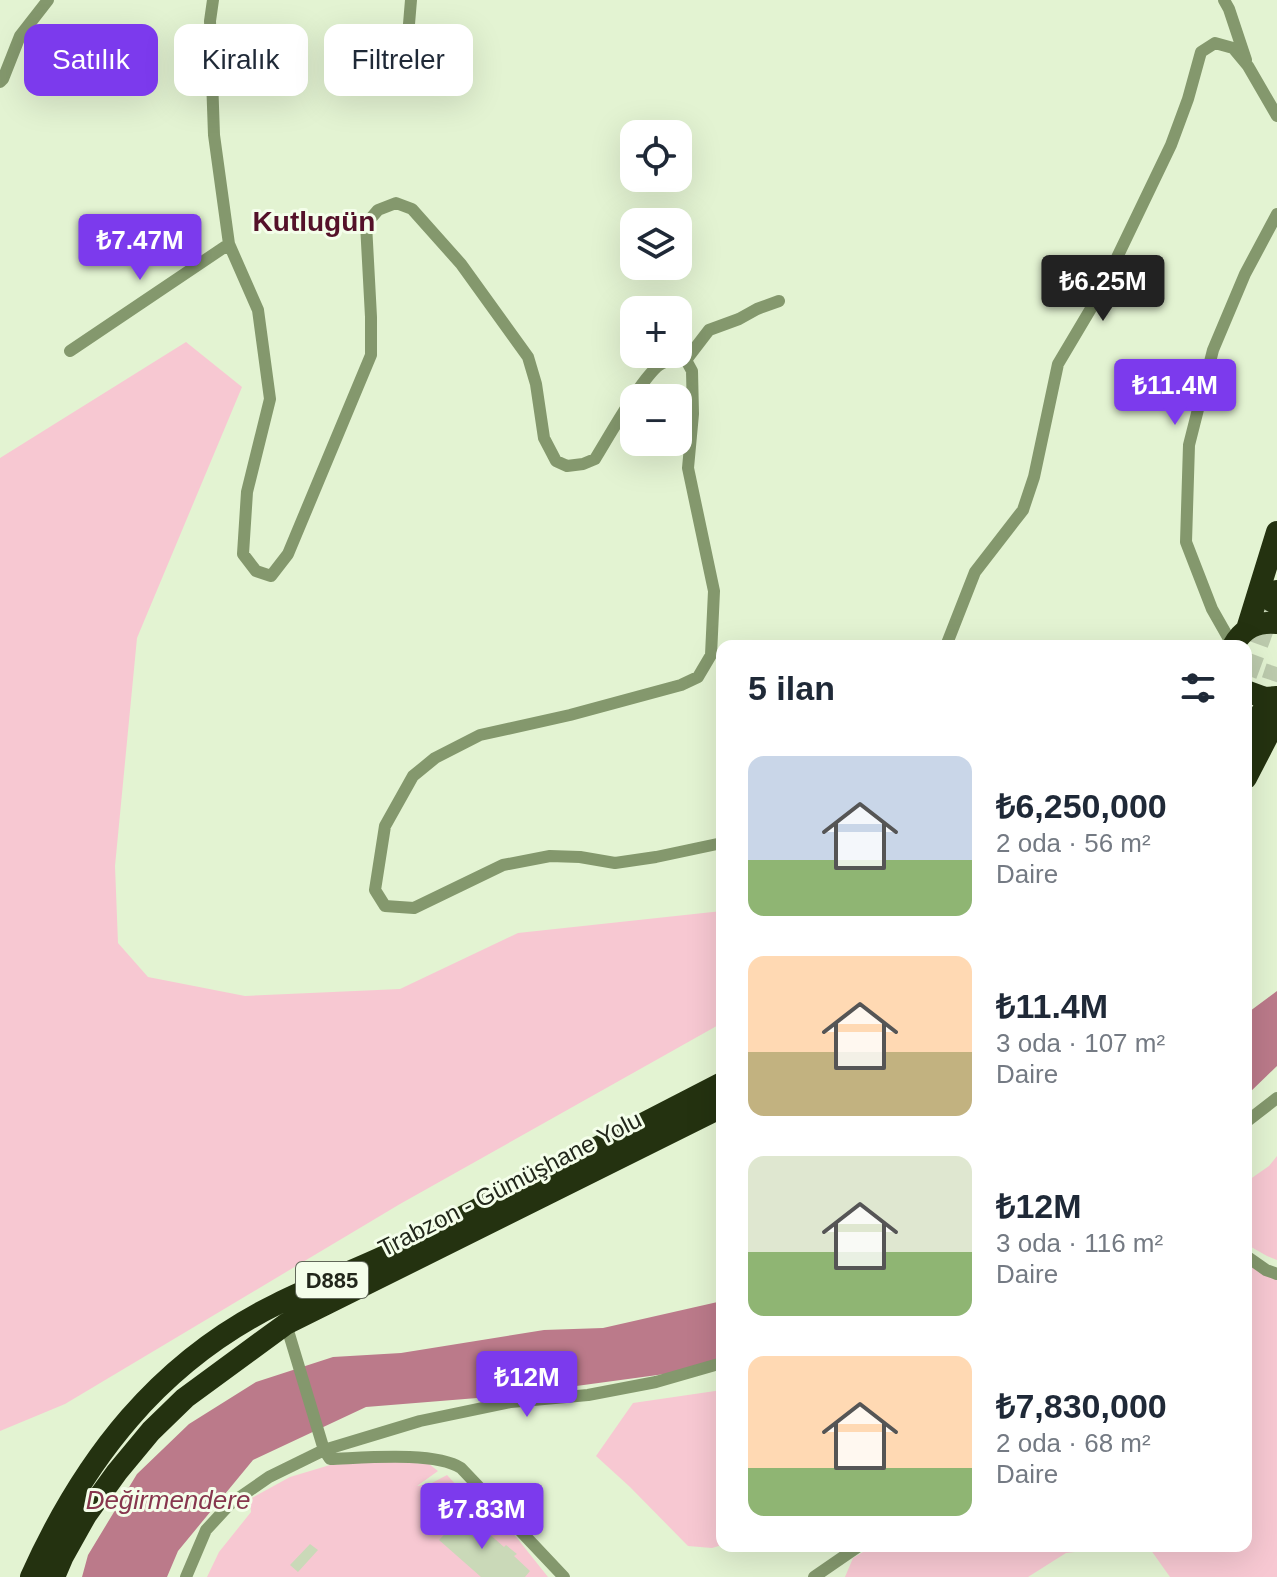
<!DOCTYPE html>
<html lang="tr">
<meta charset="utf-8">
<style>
:root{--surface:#fff;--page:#f2f2f3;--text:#1f2937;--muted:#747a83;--accent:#7c3aed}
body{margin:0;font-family:Helvetica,sans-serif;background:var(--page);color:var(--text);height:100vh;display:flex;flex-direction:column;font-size:30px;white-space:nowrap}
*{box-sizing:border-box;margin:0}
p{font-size:26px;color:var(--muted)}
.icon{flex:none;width:44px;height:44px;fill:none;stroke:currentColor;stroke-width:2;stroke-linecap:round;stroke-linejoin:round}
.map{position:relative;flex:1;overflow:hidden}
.panel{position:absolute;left:716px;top:640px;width:536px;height:912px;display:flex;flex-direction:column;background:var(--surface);border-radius:16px;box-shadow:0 8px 32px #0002}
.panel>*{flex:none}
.guide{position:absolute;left:24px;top:24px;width:572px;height:72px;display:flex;gap:16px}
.tools{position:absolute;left:620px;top:120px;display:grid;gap:16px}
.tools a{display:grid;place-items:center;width:72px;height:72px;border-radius:16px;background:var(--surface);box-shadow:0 8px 32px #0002;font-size:40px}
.price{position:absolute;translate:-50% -68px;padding:0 18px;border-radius:8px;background:var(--accent);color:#fff;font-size:26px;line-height:52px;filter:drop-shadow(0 2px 4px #0008)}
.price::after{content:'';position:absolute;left:50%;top:48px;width:24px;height:18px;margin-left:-12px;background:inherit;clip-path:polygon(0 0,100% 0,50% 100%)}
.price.current{background:#222;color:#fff}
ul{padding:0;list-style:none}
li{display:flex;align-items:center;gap:24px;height:200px;padding:0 32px}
li span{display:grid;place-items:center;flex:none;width:224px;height:160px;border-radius:16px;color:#555}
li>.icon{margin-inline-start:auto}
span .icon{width:96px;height:96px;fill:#fffc;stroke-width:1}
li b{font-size:34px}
h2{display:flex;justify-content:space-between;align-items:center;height:96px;padding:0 32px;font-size:34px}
.tag{padding:0 28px;border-radius:16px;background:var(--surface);box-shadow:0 8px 32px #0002;font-size:28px;line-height:72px}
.tag.current{background:var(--accent);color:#fff}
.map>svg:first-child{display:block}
.green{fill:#f7c8d2}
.water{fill:#bb7a8a}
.building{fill:#cad9b8}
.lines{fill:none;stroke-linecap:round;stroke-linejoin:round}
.highway-tunnel{stroke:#bccaad;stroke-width:22;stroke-dasharray:22 11;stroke-linecap:butt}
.street{stroke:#84986d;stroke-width:12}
.highway{stroke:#243210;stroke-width:22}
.labels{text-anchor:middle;stroke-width:6;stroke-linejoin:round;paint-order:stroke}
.shield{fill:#f4feea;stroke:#616859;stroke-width:2}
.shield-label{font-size:22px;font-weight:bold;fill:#22271b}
.street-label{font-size:24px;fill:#22271b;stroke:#f4feea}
.water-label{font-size:26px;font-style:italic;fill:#87364e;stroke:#f4feea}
.quarter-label{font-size:28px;font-weight:bold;fill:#541129;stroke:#f4feea}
</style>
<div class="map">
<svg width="1277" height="1577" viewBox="0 0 1277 1577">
<rect width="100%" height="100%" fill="#e3f3d2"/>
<path class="green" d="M186 342 242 387 137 638 115 866 118 943 148 977 245 996 400 989 518 933 722 911V1023L400 1204 65 1404 0 1431V458Z
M1277 1156V1260L1267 1256 1246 1244V1182L1269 1166Z
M1246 1265 1277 1278V1577H1170L1148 1546H1246Z
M722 1390V1545L712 1548 688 1546 630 1487 596 1456 633 1403Z
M384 1461 429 1464 438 1471 417 1486 430 1484 447 1475 460 1489 472 1490 486 1499 548 1577H207L219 1552 251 1512 250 1499 290 1477 330 1465Z
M873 1546H1127L1066 1553 1028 1577H845L853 1558Z"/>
<path class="water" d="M1277 991V1066L1246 1096V1014Z
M722 1301V1359L687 1371 502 1396 366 1407 253 1460 178 1551 167 1577H82L88 1555 137 1474 189 1424 256 1382 333 1357 401 1353 544 1330 603 1328Z"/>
<path class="building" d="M464 1514 475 1524 479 1520 489 1529 487 1532 504 1547 506 1545 517 1554 514 1556 530 1571 525 1577H481L439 1540Z
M310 1544 318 1550 298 1572 290 1565Z"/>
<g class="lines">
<path class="highway-tunnel" d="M1246 675 1271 607
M1262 712 1277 667"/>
<path class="street" d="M213 0 210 21 214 135 229 244 258 310 270 399 247 492 243 554 256 571 271 576 288 554 371 355V317L366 224 378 210 396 203 412 209 461 264 528 357 536 384 544 438 556 461 567 466 583 464 595 459C607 440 644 373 661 364 669 359 677 359 686 360L692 371 693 414 688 468 714 591 711 655 698 677 681 685 570 715 480 735 435 758 413 776 385 826 375 890 385 906 414 908 503 865 550 856 580 857 615 863 656 857 722 843
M411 0 407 48C417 60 432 65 447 67
M1224 0 1229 9 1246 60
M0 82 3 79 20 36 48 0
M70 351 229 244
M686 360 709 330 739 319 757 309 779 301
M946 646 975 572 1023 510 1034 477 1058 364 1099 295 1171 145 1188 99 1201 52 1215 43 1233 48 1248 66 1277 116
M1233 646 1212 609 1186 542 1189 445 1213 350 1245 274 1277 214
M1246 1122 1277 1098
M1246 1256 1266 1270 1277 1274
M286 1324 324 1450 330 1459C363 1458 434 1451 461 1468L564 1577
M186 1577 206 1530 230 1504 269 1477 324 1450 420 1421 511 1402 588 1395 656 1382 722 1363
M814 1577 859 1546"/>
<path class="highway" d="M1273 602 1277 591
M1247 629 1277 532
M1233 646C1243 628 1257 621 1277 623
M1246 691 1265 698 1277 697
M1246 741 1262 712
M1246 778 1277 718
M31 1577C84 1459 159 1362 277 1304 319 1283 362 1268 404 1247 510 1192 616 1138 722 1083
M54 1577 63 1556 86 1515 117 1472 151 1431 185 1398 286 1324 722 1107"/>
</g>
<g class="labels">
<rect class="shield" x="296" y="1262" width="72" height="36" rx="6"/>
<g class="shield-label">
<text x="332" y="1288">D885</text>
</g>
<g class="street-label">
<text transform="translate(510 1184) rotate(-27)" y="8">Trabzon - Gümüşhane Yolu</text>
</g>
<g class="water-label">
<text x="168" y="1509">Değirmendere</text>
</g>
<g class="quarter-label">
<text x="314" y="231">Kutlugün</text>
</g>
</g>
</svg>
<div class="tools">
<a><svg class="icon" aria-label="locate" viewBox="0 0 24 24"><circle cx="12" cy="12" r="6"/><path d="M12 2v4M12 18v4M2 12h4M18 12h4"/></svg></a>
<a><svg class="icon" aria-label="layers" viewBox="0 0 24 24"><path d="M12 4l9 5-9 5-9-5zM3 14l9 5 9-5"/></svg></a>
<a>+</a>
<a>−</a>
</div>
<b class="price" style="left:140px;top:282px">₺7.47M</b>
<b class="price current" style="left:1103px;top:323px">₺6.25M</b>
<b class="price" style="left:1175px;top:427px">₺11.4M</b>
<b class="price" style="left:527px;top:1419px">₺12M</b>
<b class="price" style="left:482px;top:1551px">₺7.83M</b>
<div class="guide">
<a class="tag current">Satılık</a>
<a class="tag">Kiralık</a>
<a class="tag">Filtreler</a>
</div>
<section class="panel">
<h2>5 ilan<svg class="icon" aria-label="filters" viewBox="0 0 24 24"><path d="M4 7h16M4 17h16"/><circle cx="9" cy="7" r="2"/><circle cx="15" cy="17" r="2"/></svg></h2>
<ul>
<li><span style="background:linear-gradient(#c9d6e8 65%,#8fb573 0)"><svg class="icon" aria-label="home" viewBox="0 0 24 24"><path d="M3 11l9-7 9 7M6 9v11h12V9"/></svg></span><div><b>₺6,250,000</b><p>2 oda · 56 m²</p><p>Daire</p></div></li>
<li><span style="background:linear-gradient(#ffd9b3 60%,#c2b280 0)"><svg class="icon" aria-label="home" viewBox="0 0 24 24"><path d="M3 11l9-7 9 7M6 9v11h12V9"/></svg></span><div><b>₺11.4M</b><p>3 oda · 107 m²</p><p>Daire</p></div></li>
<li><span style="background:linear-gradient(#dfe7d0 60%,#8fb573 0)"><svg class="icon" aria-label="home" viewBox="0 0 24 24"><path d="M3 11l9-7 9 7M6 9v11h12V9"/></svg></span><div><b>₺12M</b><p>3 oda · 116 m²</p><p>Daire</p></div></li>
<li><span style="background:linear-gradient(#ffd9b3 70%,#8fb573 0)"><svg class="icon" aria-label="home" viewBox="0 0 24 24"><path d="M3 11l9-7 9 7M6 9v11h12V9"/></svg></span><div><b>₺7,830,000</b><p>2 oda · 68 m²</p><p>Daire</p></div></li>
</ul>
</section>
</div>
